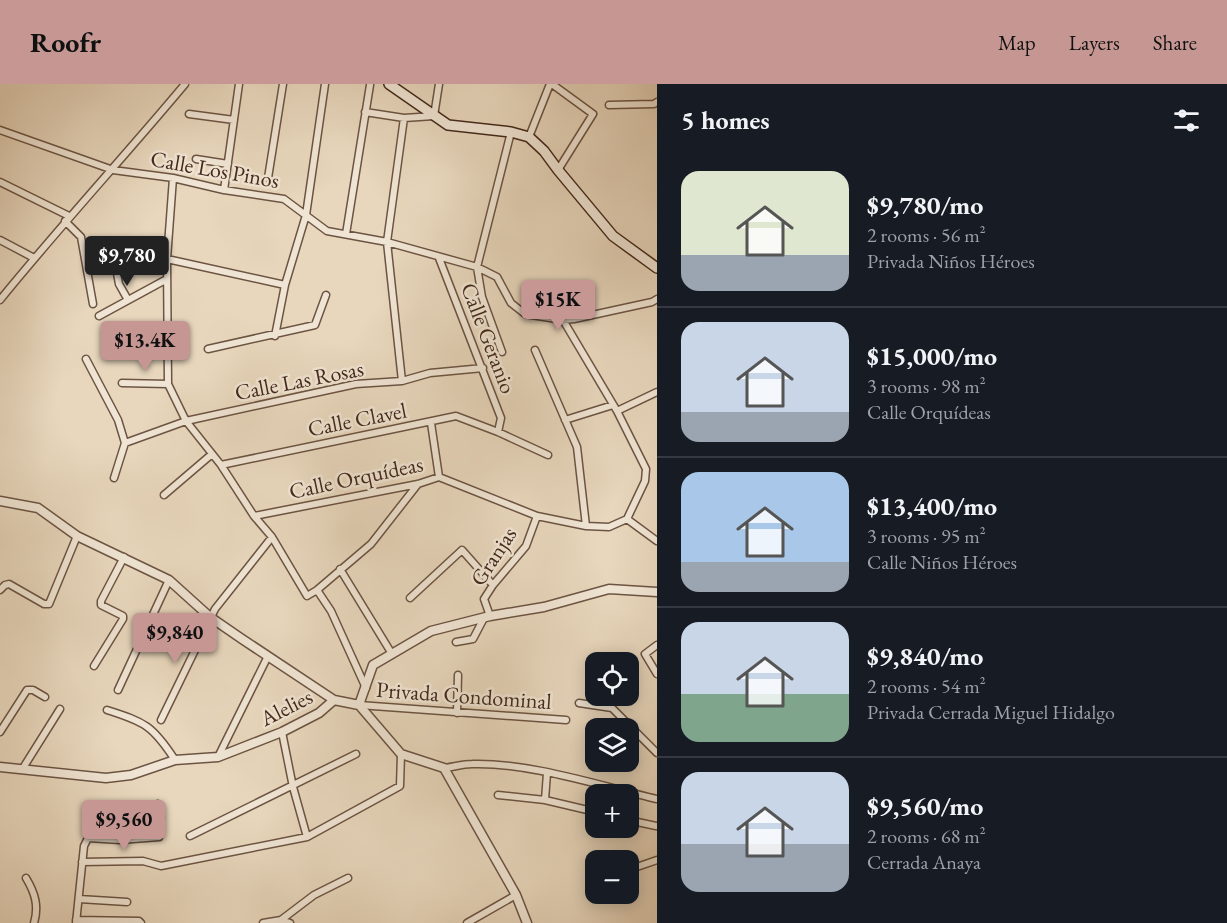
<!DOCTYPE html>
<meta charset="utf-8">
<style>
:root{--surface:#171b24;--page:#20242c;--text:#f1f3f6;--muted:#9ea1a6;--line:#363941;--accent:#c59692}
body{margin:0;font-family:"EB Garamond",serif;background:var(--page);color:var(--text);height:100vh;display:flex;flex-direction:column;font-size:22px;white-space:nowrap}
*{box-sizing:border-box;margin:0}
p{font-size:20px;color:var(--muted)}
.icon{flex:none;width:33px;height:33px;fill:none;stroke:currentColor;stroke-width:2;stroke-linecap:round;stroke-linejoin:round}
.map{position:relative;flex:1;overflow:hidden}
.side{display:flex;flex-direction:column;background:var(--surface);width:570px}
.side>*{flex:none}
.tools{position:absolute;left:585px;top:568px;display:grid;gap:12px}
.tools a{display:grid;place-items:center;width:54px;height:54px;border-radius:12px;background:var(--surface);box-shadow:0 3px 15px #0003;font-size:30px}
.price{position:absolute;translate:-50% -51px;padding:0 14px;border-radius:6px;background:var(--accent);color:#111;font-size:20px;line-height:39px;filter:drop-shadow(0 2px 3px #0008)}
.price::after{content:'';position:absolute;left:50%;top:36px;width:18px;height:14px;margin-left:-9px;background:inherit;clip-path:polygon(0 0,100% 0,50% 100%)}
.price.current{background:#222;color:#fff}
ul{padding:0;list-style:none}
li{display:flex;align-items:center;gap:18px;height:150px;padding:0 24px}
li+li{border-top:2px solid var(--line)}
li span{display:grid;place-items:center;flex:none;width:168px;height:120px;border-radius:18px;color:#555}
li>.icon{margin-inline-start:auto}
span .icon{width:72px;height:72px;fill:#fffc;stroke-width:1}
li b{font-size:26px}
h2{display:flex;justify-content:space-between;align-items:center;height:72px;padding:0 24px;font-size:26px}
header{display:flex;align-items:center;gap:36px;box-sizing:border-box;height:84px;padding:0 30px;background:var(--accent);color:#111}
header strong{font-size:28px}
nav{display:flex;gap:33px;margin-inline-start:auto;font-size:21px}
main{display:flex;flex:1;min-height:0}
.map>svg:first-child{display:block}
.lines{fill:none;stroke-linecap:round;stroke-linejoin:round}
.minor-casing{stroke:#6c5443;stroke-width:9}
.tertiary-casing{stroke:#6c5443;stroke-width:11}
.secondary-casing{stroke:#43281a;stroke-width:12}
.minor{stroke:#f0e5d4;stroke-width:6}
.tertiary{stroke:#f0e5d4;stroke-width:8}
.secondary{stroke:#f0e5d4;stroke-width:9}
.labels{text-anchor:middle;stroke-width:5;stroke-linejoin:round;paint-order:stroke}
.street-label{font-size:22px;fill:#43281a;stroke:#f0e5d4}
</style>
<header>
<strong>Roofr</strong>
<nav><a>Map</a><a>Layers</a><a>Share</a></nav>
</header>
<main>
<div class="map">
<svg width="657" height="839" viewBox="0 0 657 839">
<rect width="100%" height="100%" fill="#e8d7bd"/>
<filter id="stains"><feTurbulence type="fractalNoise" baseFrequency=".00333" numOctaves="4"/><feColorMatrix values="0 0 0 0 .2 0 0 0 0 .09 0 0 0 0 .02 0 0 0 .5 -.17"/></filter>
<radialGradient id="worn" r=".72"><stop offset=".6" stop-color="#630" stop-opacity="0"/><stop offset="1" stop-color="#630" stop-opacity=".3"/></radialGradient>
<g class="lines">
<defs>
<path id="minor" d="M552 0 593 30 558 86
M609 21 654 20 657 18
M365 28 404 34 434 32 439 0
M189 30 234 36
M0 46 113 86 173 94 224 106 284 115 327 147 387 158 477 183 497 193 511 219 525 230 563 236 574 235 652 218 657 215
M529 53 550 0
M196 75 228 80
M173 94 167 175 168 300 186 337 221 381 254 432 272 453 307 512 317 506 371 460 418 400
M268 94 283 0
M0 98 69 132
M224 106 239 0
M65 137 81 153 93 220
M346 150 370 1
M0 156 34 174
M439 174 501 334 498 348
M167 175 285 201
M115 179 119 200 128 216
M0 216C60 142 124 73 185 0
M99 232 167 195
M275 252 285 201 306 131 325 0
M208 265 315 241 326 211
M535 266 577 363 586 442
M502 268 482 213 477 183 511 48
M86 275 118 336 125 359 114 394
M402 297 387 158 404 34
M122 299 168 300
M617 327 657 308
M565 336 613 321
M431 339 439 393
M125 359 186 337 356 300 402 297 430 289 483 284
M221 381 456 332 498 348 548 371
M164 411 212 370
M254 432 418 400 439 393 537 432 586 442 609 443 627 435 645 397 646 385 617 327 563 236
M627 435 657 457
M340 485 392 570
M0 506 5 501 9 500 44 520H49L77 452
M317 506 331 527 366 604
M410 514 462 466 493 501
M490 532 484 515 493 501 526 462 537 432
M456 558 473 555 484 534
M657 561 645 570 657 590
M94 582 123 535V532L101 521V517L124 473
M118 606 169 496
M579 619 612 624 657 669
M359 621 566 636
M107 626C145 638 153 642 175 676
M457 629 458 591
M161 636 215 525 272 453
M0 648 27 606H33L45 613
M282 648 293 703 307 753
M218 673 268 572
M23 684 60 625
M444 684C453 683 463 680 472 680 528 678 601 702 657 715
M498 711 545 716 596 728
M545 716 547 689
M628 736 656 742
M190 752 356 670
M82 778 143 777 161 782 307 753 400 702 401 670
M628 786 657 776
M26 794C35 809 39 822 34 839
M79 815 127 818
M76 836 139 837 141 839
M281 836 314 811 348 794
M76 839 84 762 88 754 120 756 159 753 161 733 158 720
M263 839 281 836 290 839
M467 839 516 811"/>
<path id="tertiary" d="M0 417 38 424 77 452 169 496 210 533 242 555 334 616 359 621
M359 621 373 581 431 547 490 532 544 523 609 505 657 508
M359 621 401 670 444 684 516 811 527 839
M0 683 106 694 131 691 175 676 218 673 282 648 319 629 334 616"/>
<path id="secondary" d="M389 0 448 41 511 48 529 53 544 67 558 86 613 152 657 184"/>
</defs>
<use href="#minor" class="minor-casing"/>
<use href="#tertiary" class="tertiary-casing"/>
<use href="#secondary" class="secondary-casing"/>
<use href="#minor" class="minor"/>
<use href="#tertiary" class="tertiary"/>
<use href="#secondary" class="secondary"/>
</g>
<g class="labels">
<g class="street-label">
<text transform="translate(215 85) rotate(10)" y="8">Calle Los Pinos</text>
<text transform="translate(489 254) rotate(69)" y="8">Calle Geranio</text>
<text transform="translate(299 296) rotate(-11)" y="8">Calle Las Rosas</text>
<text transform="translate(357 335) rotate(-11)" y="8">Calle Clavel</text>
<text transform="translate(356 393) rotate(-12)" y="8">Calle Orquídeas</text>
<text transform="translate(493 472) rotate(-57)" y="8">Granjas</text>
<text transform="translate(464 611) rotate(4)" y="8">Privada Condominal</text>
<text transform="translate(286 623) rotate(-27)" y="8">Alelies</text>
</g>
</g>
<rect width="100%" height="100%" filter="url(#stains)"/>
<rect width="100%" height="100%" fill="url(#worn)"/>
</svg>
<div class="tools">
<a><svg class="icon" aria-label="locate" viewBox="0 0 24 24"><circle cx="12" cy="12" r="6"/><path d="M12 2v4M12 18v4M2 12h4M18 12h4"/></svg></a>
<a><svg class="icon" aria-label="layers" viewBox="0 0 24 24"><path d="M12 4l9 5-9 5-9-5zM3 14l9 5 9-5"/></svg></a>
<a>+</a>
<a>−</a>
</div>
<b class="price current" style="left:127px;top:203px">$9,780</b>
<b class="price" style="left:558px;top:247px">$15K</b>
<b class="price" style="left:145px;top:288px">$13.4K</b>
<b class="price" style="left:175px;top:580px">$9,840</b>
<b class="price" style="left:124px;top:767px">$9,560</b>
</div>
<section class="side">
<h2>5 homes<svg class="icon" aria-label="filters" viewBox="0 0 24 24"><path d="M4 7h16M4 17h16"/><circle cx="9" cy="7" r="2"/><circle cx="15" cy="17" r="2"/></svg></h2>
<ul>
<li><span style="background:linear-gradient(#dfe7d0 70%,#9aa5b1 0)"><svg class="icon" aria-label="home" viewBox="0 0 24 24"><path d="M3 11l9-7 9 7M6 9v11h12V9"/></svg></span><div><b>$9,780/mo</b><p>2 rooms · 56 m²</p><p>Privada Niños Héroes</p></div></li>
<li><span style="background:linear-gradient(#c9d6e8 75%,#9aa5b1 0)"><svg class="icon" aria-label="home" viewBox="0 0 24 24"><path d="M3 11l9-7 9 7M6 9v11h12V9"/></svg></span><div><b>$15,000/mo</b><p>3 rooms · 98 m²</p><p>Calle Orquídeas</p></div></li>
<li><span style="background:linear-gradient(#a9c7e8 75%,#9aa5b1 0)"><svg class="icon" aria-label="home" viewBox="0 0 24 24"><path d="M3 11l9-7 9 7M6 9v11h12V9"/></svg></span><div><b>$13,400/mo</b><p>3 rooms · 95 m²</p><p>Calle Niños Héroes</p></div></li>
<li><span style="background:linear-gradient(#c9d6e8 60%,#7fa58c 0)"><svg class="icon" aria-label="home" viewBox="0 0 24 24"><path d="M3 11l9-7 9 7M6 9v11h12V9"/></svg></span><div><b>$9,840/mo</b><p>2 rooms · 54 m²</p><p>Privada Cerrada Miguel Hidalgo</p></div></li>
<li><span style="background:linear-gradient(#c9d6e8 60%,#9aa5b1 0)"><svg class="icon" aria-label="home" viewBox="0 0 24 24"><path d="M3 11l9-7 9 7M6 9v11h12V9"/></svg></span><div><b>$9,560/mo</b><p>2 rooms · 68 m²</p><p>Cerrada Anaya</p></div></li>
</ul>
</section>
</main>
